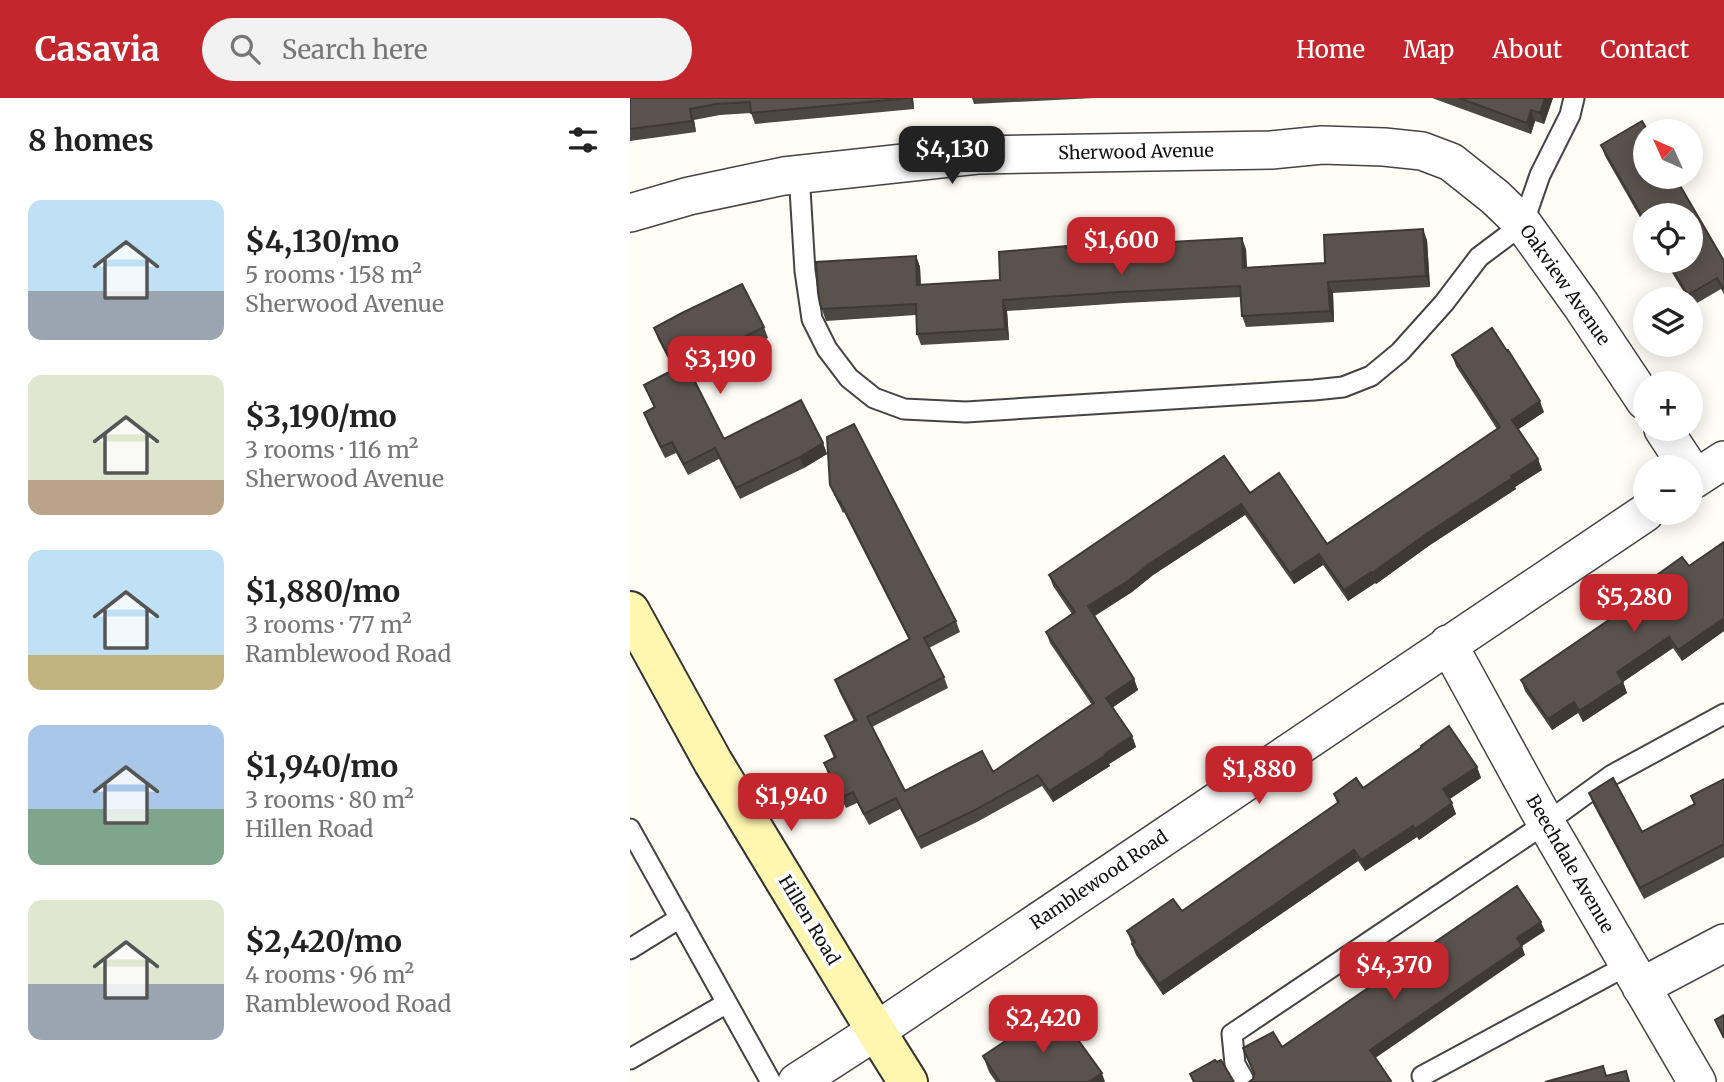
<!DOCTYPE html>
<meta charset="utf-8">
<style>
:root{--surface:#fff;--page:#f2f2f2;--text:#222;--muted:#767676;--accent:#c4262e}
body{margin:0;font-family:Merriweather,serif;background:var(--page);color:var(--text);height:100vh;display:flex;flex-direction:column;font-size:26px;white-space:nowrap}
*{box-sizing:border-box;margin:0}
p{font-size:23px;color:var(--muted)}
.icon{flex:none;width:38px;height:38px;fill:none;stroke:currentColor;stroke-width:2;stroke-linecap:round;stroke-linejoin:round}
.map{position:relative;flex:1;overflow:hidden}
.drawer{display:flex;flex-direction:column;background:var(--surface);width:630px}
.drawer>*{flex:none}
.needle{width:46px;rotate:315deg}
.controls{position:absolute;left:1003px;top:21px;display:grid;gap:14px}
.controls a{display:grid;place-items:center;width:70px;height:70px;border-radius:50%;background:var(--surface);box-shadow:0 4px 18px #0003;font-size:35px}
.price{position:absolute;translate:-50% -60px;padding:0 16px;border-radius:14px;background:var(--accent);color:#fff;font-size:23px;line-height:46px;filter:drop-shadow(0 2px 4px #0008)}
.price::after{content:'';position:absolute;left:50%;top:42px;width:21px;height:16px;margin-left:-10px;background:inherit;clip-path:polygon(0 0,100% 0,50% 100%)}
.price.on{background:#222;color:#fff}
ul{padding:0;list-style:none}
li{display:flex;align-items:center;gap:21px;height:175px;padding:0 28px}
li span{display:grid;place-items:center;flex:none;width:196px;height:140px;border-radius:14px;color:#555}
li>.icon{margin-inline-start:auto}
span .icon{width:84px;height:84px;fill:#fffc;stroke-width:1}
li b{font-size:30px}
h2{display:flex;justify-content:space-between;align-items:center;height:84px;padding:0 28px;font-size:30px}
header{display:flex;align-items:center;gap:42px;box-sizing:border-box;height:98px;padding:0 35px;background:var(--accent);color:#fff}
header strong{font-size:33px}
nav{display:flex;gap:38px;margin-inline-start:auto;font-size:24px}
.search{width:490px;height:63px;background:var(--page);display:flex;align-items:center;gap:18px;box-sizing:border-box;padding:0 24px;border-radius:38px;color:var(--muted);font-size:26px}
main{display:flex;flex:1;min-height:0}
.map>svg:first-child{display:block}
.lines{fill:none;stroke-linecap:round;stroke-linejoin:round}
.lane-casing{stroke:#444;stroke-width:23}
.street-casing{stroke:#444;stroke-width:40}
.secondary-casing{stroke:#333;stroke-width:42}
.lane{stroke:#fff;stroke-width:19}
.street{stroke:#fff;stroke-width:37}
.secondary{stroke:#fff6b0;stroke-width:38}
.wall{fill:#4d4742}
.shaded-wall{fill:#3f3936}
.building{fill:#5a524d;stroke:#3f3936;stroke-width:2}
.labels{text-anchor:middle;stroke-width:7;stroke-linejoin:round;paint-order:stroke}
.street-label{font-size:18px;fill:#111;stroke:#fff}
</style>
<header>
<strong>Casavia</strong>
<div class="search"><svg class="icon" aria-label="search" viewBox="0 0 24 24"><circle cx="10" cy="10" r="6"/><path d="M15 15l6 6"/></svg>Search here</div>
<nav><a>Home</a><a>Map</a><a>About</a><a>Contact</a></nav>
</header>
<main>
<section class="drawer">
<h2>8 homes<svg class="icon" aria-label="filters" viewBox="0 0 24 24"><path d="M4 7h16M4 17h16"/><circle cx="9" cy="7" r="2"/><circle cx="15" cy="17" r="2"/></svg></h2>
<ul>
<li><span style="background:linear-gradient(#bfe0f5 65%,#9aa5b1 0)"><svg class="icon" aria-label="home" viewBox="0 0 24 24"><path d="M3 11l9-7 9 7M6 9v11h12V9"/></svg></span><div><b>$4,130/mo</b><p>5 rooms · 158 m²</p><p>Sherwood Avenue</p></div></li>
<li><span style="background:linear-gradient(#dfe7d0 75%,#b9a48a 0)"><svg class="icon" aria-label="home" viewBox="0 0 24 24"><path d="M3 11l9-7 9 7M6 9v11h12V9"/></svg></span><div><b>$3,190/mo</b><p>3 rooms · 116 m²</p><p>Sherwood Avenue</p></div></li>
<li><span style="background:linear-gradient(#bfe0f5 75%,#c2b280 0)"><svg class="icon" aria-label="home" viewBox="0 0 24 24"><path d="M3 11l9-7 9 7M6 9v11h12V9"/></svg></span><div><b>$1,880/mo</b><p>3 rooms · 77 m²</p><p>Ramblewood Road</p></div></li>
<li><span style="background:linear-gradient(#a9c7e8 60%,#7fa58c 0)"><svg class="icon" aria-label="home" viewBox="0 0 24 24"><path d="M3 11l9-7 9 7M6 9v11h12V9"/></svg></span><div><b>$1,940/mo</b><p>3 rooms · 80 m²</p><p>Hillen Road</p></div></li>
<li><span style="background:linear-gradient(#dfe7d0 60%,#9aa5b1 0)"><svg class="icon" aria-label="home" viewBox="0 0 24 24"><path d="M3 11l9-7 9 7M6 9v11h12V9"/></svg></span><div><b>$2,420/mo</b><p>4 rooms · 96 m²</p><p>Ramblewood Road</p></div></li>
</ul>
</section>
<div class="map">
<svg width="1094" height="984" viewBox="0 0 1094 984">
<rect width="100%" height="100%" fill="#fffdf5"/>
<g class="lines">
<defs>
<path id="lane" d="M169 75 175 173 182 221 197 251 219 280 244 300 274 311 336 314 684 292 713 289 741 278 770 254 814 205 849 159 893 126 910 77 940 17 944 0
M0 731 141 984
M0 851 50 820
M0 961 97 905
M792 978 998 867
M615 984 605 966 602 936 916 725 982 677 1094 616"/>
<path id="street" d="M0 115 59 98 154 78 347 57 641 52 692 47 754 49 792 53 821 64 865 99 893 126 951 207 1015 303
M1033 331 1058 369
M1060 384 1094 362
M818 546 916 725 1067 984
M1011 889 1094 845
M167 984 246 933 1015 415"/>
<path id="secondary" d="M0 513 83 664 246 933 278 984"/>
</defs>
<use href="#lane" class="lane-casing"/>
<use href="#street" class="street-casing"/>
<use href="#secondary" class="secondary-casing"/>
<use href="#lane" class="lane"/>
<use href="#street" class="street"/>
<use href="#secondary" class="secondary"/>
</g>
<path class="wall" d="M0 0H283L284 11 125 26 121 15 90 17 64 22 66 34 0 43Z
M342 0H465L344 6Z
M802 0H923L914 26 905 23 901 36Z
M971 47 1094 163V196L1091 191 1062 208 1060 201H1058L1035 163H1060L1015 117V128L975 58Z
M797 142 800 189 703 195 704 224 616 229 612 218 611 199 494 205 377 213 379 242 291 247 287 236 286 217 196 223 190 206 286 158 290 169 291 187 370 182 436 150 616 151 617 170 695 165Z
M134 229 138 240 62 279 94 341 193 345 197 356 174 370 110 401 89 361 58 377 46 355 35 360 18 326 14 315 24 310 14 287 44 272 28 241 24 230Z
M822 257 914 314 888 331 908 361 912 372 885 389 886 391 800 447 746 486 745 485 718 503 693 467 664 486 615 417 523 477 502 494 465 518 504 581 508 592 482 610 502 638 506 649 479 666 480 668 423 704 412 688 347 724 291 751 270 711 239 727 227 705 216 710 198 676 194 665 204 660 195 638 224 623 209 593 205 582 279 542 214 414 213 415 200 387 326 523 330 534 299 550 314 579 318 590 242 629 275 693 363 674 462 607 420 545 416 534 442 516 423 488 419 477 620 395 697 446 867 331 826 268Z
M1094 444V533L1052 563 1043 550 993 584 997 595 953 624 948 615 922 632 895 593 891 582 1013 498 1010 489 1059 468Z
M847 669 851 680 819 701 826 716 789 742 787 739 735 773 728 763 533 897 506 857 497 833 552 813 707 705 704 696Z
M1094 681V759L1014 801 963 706 959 695 1012 734 1064 706 1061 698Z
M353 958 475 984H366L359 974Z"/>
<path class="shaded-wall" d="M280 0H283L284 11Z
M915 0H923L914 26 910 15Z
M60 11 64 22 66 34 62 23Z
M901 12 905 23 901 36 897 25Z
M793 131 797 142 800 189 796 178Z
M612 140 616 151 617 181 613 170Z
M286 158 290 169 291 198 287 187Z
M698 184 703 195 704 224 700 213Z
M373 202 377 213 379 242 375 231Z
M910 303 914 314 886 333 882 322Z
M193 345 197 356 174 370 170 359Z
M908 361 912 372 885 389 886 391 800 447 746 486 742 475 796 436Z
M611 406 615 417 523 477 502 494 462 519 458 508 519 466Z
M689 456 693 467 664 486 660 475Z
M741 474 745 485 718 503 714 492Z
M1094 520V533L1052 563 1048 552Z
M1039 539 1043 550 991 585 987 574Z
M504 581 508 592 480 611 476 600Z
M993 584 997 595 953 624 949 613Z
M944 604 948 615 922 632 918 621Z
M502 638 506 649 479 666 480 668 423 704 419 693Z
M847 669 851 680 817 703 813 691Z
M822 705 826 716 789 742 785 731Z
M783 728 787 739 735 773 731 762Z
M724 752 728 763 533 897 529 886Z
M911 824 915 833 892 848 895 857 744 961 740 952 887 840Z
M472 975 475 984H459Z"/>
<path class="building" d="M0 0H280L121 15 120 4 86 6 60 11 62 23 0 31Z
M829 0H915L910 15 901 12 897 25Z
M1012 23 1018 33H1015V79H1045L1094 163V192L1087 180 1058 197 1037 163H1060V117H1015V124L971 47Z
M793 131 796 178 698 184 700 213 612 218 610 188 490 194 373 202 375 231 287 236 286 206 192 211 190 206 188 195 186 164 286 158 287 187 370 182 369 154 436 148V150L467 148 612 140 613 170 695 165 694 137Z
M112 186 134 229 57 268 94 341 171 302 193 345 170 359 106 390 85 350 54 366 42 344 31 349 14 315 25 309 14 287 45 271 24 230 52 215Z
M862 230 877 253 878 252 910 303 882 322 908 361 881 378 882 380 796 436 742 475 741 474 714 492 689 456 660 475 611 406 519 466 498 483 458 508 504 581 476 600 502 638 475 656 476 657 419 693 408 677 343 713 287 740 266 700 234 716 223 694 212 699 194 665 206 659 195 638 226 622 205 582 280 541 210 403 209 404 200 387 197 339 224 326 326 523 294 540 314 579 237 619 275 693 352 653 363 674 464 605 416 534 445 514 419 477 594 358 620 395 649 375 697 446 870 329 822 257Z
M1094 444V520L1048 552 1039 539 987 574 993 584 949 613 944 604 918 621 891 582 1011 500 1015 497 1010 489 1052 459 1059 468Z
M819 628 847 669 813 691 822 705 785 731 783 728 731 762 724 752 529 886 502 846 505 844 497 833 543 801 552 813 709 704 704 696 726 680 733 690 792 649 791 648Z
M983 680 1012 734 1065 706 1061 698 1094 681V746L1010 790 959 695Z
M887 788 911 824 887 840 892 848 740 952 761 983 760 984H619L623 981 624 975 613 950 643 934 652 949Z
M425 910 472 975 459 984H370L353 958Z
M1094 917V940L1085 922Z
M585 962 587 964 591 962 604 984H564L560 976Z
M973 968 976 978 996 973 999 984H915Z"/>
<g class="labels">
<g class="street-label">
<text transform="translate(506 54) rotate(-1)" y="6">Sherwood Avenue</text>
<text transform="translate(935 187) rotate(55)" y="6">Oakview Avenue</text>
<text transform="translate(940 766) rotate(60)" y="6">Beechdale Avenue</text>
<text transform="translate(469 782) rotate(-34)" y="6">Ramblewood Road</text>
<text transform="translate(179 822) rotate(59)" y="6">Hillen Road</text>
</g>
</g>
</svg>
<div class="controls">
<a><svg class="needle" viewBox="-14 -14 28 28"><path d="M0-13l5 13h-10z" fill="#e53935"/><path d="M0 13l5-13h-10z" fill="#767676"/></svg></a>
<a><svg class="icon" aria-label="locate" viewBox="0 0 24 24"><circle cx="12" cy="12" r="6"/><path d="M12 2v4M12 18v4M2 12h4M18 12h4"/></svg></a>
<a><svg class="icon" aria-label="layers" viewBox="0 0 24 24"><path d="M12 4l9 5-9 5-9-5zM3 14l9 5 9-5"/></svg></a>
<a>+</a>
<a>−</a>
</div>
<b class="price on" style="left:322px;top:88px">$4,130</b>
<b class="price" style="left:491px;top:179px">$1,600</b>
<b class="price" style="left:90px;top:298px">$3,190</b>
<b class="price" style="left:1004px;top:536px">$5,280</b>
<b class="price" style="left:629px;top:708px">$1,880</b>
<b class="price" style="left:161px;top:735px">$1,940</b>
<b class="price" style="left:764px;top:904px">$4,370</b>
<b class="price" style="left:413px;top:957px">$2,420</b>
</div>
</main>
